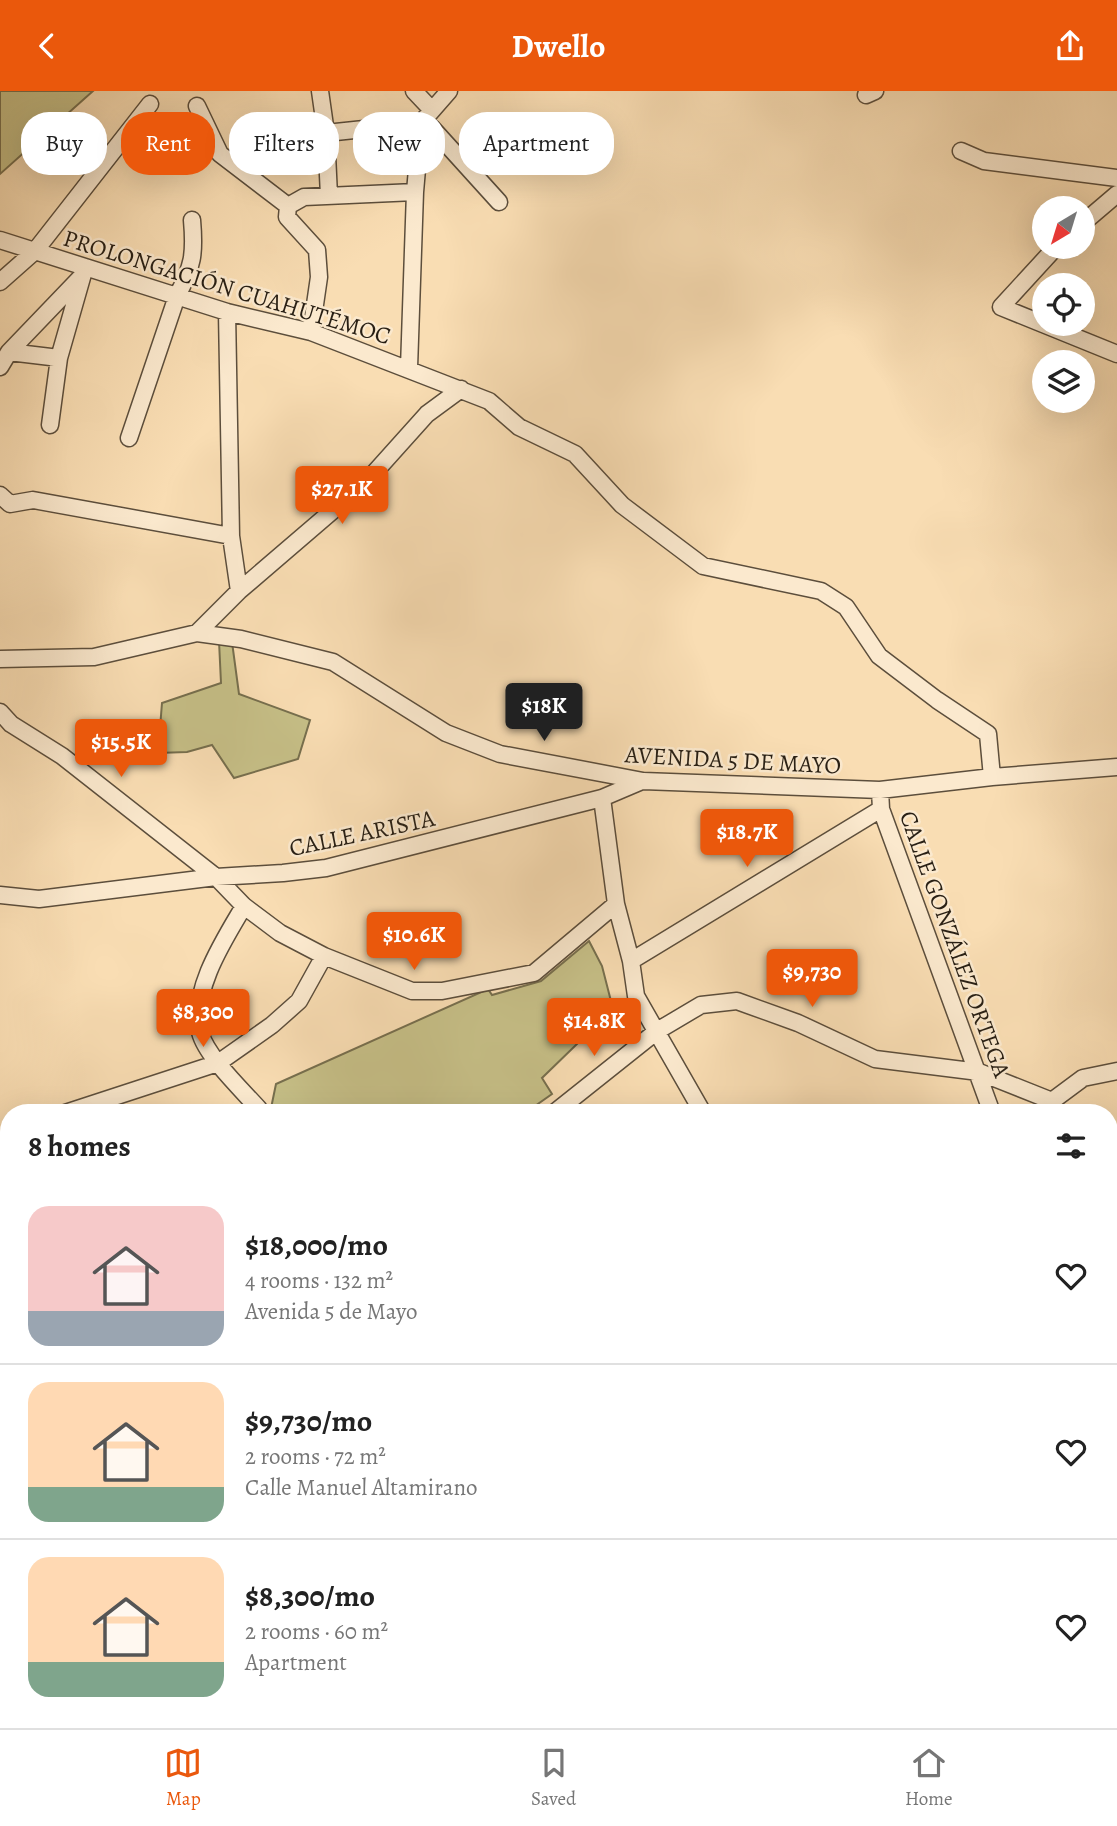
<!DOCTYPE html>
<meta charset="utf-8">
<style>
:root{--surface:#fff;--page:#f6f6f6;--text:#222;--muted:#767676;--line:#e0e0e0;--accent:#ea580c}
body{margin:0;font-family:Alegreya,serif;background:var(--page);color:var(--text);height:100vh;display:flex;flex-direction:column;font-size:26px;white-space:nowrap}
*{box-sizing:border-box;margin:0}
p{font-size:23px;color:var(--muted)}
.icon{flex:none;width:38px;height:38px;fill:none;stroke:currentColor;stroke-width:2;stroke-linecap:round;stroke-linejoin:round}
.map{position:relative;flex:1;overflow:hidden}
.drawer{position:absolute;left:0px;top:1013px;width:1118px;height:625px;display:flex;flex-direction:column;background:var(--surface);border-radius:28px 28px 0 0;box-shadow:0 7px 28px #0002}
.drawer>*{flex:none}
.banner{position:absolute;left:21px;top:21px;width:700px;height:63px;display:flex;gap:14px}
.needle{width:46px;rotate:218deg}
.tools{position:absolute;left:1032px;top:105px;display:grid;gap:14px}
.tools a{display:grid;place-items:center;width:63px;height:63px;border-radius:50%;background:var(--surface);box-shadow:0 7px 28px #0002;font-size:35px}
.price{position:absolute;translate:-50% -60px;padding:0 16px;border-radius:7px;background:var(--accent);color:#fff;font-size:23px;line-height:46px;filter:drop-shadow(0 2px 4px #0008)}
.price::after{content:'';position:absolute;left:50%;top:42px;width:21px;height:16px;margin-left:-10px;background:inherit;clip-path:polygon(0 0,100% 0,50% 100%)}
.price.active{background:#222;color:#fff}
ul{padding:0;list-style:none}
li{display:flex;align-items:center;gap:21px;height:175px;padding:0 28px}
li+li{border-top:2px solid var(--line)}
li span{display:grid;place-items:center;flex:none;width:196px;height:140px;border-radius:21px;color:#555}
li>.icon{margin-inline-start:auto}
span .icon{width:84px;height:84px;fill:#fffc;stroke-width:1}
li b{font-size:30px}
h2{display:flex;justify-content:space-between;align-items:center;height:84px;padding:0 28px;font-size:30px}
.tag{padding:0 24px;border-radius:28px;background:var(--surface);box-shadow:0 7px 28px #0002;font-size:24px;line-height:63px}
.tag.active{background:var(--accent);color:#fff}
header{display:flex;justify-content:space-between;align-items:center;height:91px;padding:0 28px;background:var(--accent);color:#fff;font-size:32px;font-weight:700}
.tabs{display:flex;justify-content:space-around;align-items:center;height:98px;border-top:2px solid var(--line);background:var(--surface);font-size:19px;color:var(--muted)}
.tabs a{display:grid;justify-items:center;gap:4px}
.tabs .active{color:var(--accent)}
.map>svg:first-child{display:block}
.green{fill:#c6bf87;stroke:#776f4e;stroke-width:2}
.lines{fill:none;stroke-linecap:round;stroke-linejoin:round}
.minor-casing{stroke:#5c4e3c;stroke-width:19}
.minor{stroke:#fbe9ce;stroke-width:16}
.labels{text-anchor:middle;stroke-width:5;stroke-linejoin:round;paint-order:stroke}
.street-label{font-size:24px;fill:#281f14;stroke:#fbe9ce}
</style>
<header><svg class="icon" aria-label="back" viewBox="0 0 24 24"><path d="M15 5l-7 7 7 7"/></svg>Dwello<svg class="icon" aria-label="share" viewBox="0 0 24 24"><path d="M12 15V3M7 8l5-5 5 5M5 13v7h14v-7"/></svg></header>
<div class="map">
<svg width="1117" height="1637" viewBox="0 0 1117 1637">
<rect width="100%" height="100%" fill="#f9ddb3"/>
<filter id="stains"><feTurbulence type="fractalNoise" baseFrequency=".00286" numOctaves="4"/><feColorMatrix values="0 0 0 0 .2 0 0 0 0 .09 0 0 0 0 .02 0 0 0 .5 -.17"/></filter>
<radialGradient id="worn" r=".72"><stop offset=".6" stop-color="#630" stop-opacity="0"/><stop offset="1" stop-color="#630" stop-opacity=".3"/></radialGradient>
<path class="green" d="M0 0H93L0 83Z
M219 550 232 551 239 603 310 629 298 668 234 687 212 654 187 661 158 662 162 612 221 592Z
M589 850 602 875 613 918 542 987 552 1003 525 1022H270L276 993 488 898 492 904 541 890Z"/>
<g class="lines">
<defs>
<path id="minor" d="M320 0 326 42 329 105
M414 0 431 18
M866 4 875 0
M197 15 220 63 288 115
M326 42 421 32 432 37 499 111
M961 60 984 70 1117 87
M288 115 287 126 317 159 319 186 311 241
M288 115 304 106 415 101
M1083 132 1117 103
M0 149 227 221 311 241 489 310 519 336 575 363 622 414 703 475 821 500 846 516 879 565 937 609 988 643 992 686
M1056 156 1001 216 1117 263
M0 191 35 160 150 13
M227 221 231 445 239 500
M9 261 59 267
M0 276 9 261 80 187
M409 277 415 101 421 32 449 0
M50 334 59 267 85 176
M129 347 177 205C193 175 195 163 192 129
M0 404 10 413 33 409 231 445
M197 542 239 500 366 391 427 323 461 298
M0 568 94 566 197 542 241 548 333 571 446 642 500 663 643 690 880 699 992 686 1117 676
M0 621 11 633 62 665 216 786 244 815 280 842 324 865 412 900H442L534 882 616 813
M880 699 881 718 992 1022
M602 707 616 813 631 870 636 905 703 1022
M0 804 39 808 216 786 283 782 326 777 602 707 642 690
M244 815C224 849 191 899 200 941 206 965 242 999 259 1018
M631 870 881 718
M65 1022 218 972 272 934 299 910 324 865
M554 1022 657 940 701 914 737 910 798 932 875 968 979 981 1052 1010 1083 987 1117 980
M0 1060 9 1054
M1110 1084 1117 1078
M0 1255 9 1272
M1110 1261 1117 1270
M0 1460 9 1410
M1110 1505 1117 1511
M274 1637 277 1629
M433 1637 435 1629
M650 1637 652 1629
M814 1637 823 1629"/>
</defs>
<use href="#minor" class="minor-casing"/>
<use href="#minor" class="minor"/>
</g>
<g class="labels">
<g class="street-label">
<text transform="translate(227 196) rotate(17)" y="8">PROLONGACIÓN CUAHUTÉMOC</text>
<text transform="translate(733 669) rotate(3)" y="8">AVENIDA 5 DE MAYO</text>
<text transform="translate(362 742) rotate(-12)" y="8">CALLE ARISTA</text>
<text transform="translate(955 853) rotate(70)" y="8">CALLE GONZÁLEZ ORTEGA</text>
</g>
</g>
<rect width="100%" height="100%" filter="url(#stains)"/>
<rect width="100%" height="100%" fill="url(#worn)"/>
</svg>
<div class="tools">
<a><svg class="needle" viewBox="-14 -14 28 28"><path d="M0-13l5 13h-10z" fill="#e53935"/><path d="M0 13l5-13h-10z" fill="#767676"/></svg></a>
<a><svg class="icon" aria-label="locate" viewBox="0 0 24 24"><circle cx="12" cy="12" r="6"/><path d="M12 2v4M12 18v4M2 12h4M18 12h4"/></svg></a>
<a><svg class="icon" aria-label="layers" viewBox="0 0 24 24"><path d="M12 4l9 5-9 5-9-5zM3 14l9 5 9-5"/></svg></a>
</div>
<b class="price" style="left:342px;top:435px">$27.1K</b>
<b class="price active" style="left:544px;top:652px">$18K</b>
<b class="price" style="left:121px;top:688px">$15.5K</b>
<b class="price" style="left:747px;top:778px">$18.7K</b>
<b class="price" style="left:414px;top:881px">$10.6K</b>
<b class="price" style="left:812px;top:918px">$9,730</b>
<b class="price" style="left:203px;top:958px">$8,300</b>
<b class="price" style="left:594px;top:967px">$14.8K</b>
<div class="banner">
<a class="tag">Buy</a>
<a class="tag active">Rent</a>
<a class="tag">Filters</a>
<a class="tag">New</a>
<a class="tag">Apartment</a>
</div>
<section class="drawer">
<h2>8 homes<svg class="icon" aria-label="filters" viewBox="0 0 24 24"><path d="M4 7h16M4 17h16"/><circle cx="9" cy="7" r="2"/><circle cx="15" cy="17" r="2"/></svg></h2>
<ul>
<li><span style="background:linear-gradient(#f6c9c9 75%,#9aa5b1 0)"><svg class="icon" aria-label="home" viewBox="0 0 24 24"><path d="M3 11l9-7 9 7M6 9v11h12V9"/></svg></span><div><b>$18,000/mo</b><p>4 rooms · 132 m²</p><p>Avenida 5 de Mayo</p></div><svg class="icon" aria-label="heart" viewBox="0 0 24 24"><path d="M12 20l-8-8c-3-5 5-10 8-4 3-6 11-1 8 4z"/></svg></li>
<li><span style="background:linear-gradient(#ffd9b3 75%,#7fa58c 0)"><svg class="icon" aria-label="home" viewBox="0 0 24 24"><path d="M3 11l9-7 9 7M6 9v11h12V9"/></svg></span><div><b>$9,730/mo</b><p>2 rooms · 72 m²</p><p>Calle Manuel Altamirano</p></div><svg class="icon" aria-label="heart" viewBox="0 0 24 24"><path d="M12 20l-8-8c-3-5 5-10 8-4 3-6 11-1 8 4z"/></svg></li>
<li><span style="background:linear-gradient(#ffd9b3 75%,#7fa58c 0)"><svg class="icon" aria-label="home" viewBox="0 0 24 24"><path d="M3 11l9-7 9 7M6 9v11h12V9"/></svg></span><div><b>$8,300/mo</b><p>2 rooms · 60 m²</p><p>Apartment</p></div><svg class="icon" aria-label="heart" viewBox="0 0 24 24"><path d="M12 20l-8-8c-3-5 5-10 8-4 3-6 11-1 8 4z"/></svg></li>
</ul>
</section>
</div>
<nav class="tabs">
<a class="active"><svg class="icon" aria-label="map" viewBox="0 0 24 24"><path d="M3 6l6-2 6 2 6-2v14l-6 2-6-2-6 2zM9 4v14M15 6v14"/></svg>Map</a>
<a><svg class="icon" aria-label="saved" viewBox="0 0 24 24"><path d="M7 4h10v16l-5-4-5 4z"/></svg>Saved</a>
<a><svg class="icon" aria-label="home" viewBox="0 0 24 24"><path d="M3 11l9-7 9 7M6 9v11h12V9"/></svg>Home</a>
</nav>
